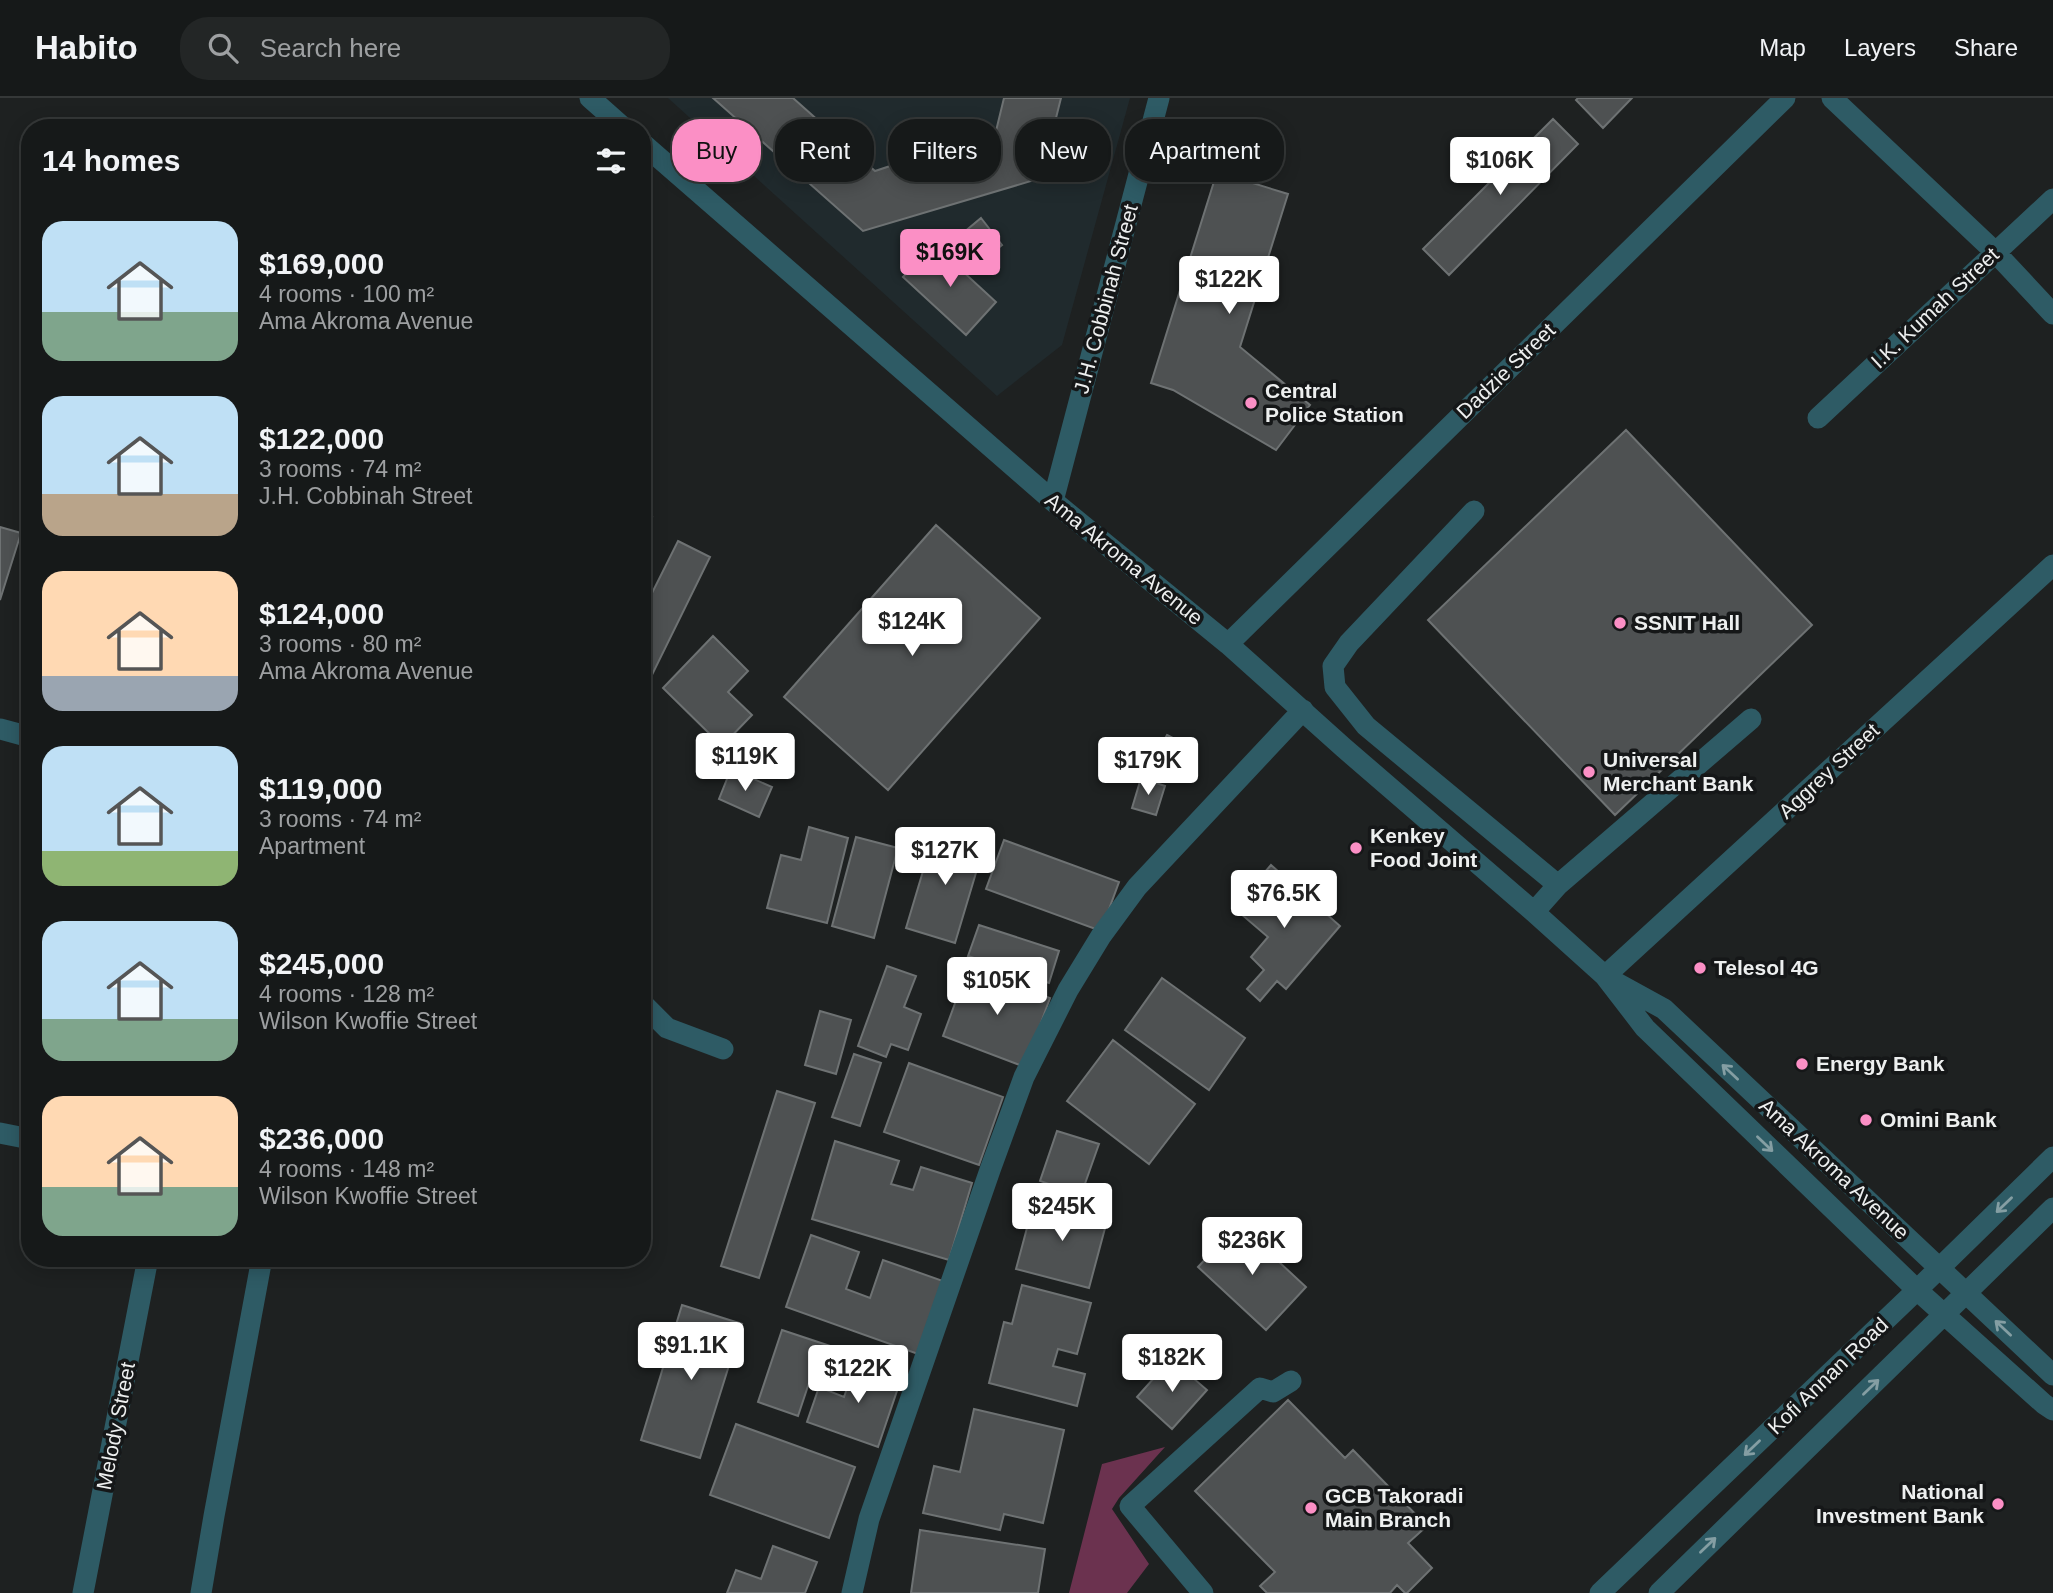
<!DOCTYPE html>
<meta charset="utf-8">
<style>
:root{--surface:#161919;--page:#232626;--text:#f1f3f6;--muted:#9ea0a2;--line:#353838;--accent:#fb8fc5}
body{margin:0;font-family:Helvetica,sans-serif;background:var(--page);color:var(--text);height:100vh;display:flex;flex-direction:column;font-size:26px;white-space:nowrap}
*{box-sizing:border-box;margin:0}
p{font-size:23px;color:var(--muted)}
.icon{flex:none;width:38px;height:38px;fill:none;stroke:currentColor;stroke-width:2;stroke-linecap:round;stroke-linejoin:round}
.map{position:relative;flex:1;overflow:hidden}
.sheet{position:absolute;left:21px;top:21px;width:630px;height:1148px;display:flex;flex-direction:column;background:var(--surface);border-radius:28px;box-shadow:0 4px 18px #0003,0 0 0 2px var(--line)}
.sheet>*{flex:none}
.hud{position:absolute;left:672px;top:21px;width:665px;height:63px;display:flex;gap:14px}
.price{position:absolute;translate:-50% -60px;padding:0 16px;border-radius:7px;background:#fff;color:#222;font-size:23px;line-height:46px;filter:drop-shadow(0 2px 4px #0008)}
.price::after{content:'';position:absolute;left:50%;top:42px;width:21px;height:16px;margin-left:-10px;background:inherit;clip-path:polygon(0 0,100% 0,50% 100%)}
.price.on{background:var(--accent);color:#111}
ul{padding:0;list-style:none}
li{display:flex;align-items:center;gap:21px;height:175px;padding:0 21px}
li span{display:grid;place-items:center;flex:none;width:196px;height:140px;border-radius:21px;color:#555}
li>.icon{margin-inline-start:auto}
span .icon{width:84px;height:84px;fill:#fffc;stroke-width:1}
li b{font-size:30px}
h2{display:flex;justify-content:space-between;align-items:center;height:84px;padding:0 21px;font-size:30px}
.tag{padding:0 24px;border-radius:28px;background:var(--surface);box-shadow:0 4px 18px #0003,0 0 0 2px var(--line);font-size:24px;line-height:63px}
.tag.on{background:var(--accent);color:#111}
header{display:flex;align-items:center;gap:42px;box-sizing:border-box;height:98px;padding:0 35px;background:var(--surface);border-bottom:2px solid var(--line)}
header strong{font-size:33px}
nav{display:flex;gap:38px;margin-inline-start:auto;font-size:24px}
.search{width:490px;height:63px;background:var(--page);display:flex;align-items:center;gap:18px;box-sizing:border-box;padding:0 24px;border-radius:28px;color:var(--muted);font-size:26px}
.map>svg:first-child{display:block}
.built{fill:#202a2d}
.green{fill:#6b324f}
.building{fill:#4e5152;stroke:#6e7273;stroke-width:2}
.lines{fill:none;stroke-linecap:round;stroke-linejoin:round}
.minor{stroke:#2e5b65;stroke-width:21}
.oneway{stroke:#849ea3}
.poi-dot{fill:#fb8fc5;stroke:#151718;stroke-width:2.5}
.labels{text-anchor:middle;stroke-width:7;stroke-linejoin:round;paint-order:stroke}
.street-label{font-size:21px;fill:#edefef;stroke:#151718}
.poi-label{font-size:21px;font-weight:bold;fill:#edefef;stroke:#151718;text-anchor:start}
</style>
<header>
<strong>Habito</strong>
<div class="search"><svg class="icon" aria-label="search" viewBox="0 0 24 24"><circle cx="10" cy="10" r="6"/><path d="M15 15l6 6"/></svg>Search here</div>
<nav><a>Map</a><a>Layers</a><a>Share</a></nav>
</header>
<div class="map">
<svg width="2053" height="1495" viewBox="0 0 2053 1495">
<rect width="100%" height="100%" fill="#1e2121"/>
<path class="built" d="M668 0H1130L1062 247 997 298Z"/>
<path class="green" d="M1165 1349 1119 1400 1112 1411 1149 1466 1127 1495H1069L1102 1366Z"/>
<path class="building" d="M713 0H793L875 73 996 33 1004 0H1061L1041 80 863 133Z
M1578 0H1632L1603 30 1576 2Z
M1553 21 1578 46 1449 177 1423 151Z
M1217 74 1288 96 1240 249 1310 307 1276 352 1173 292 1151 285Z
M981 120 1002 147 971 172 950 146Z
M933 146 996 204 966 237 903 179Z
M1626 332 1812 527 1615 717 1428 522Z
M642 412 652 419 642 433Z
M936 427 1040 520 888 692 784 599Z
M0 429 21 435 0 502Z
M678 443 710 459 650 581 642 577V515Z
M713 538 748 573 728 594 752 617 722 648 663 590Z
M1167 637 1190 649 1171 683 1148 670Z
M731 671 772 689 759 719 719 701Z
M1141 680 1165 688 1156 717 1132 710Z
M809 729 848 740 827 825 767 810 781 757 801 762Z
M935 733 984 748 955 845 906 830Z
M856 739 898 750 874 840 832 828Z
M1004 742 1119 784 1101 833 986 791Z
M1271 767 1340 828 1286 891 1277 883 1260 903 1247 891 1264 872 1251 859 1268 839 1234 810Z
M979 827 1059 853 1049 885 968 858Z
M887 868 916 878 904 909 921 916 908 952 891 946 886 959 858 948Z
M968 870 1050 900 1025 969 943 938Z
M1162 880 1245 940 1209 992 1125 932Z
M820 913 851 922 836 976 805 967Z
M1113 942 1195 1006 1149 1066 1067 1003Z
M854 956 881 965 860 1028 832 1019Z
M909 965 1003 999 979 1067 884 1034Z
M777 993 815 1005 759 1180 721 1168Z
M1057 1033 1099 1046 1081 1097 1040 1083Z
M835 1043 899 1063 891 1086 913 1092 921 1069 972 1085 949 1162 812 1121Z
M1035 1100 1108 1119 1089 1190 1016 1171Z
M1238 1126 1306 1189 1266 1232 1198 1169Z
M811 1137 859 1154 846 1191 870 1200 883 1162 943 1183 918 1256 786 1209Z
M1022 1187 1091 1205 1077 1256 1058 1251 1053 1268 1085 1276 1077 1308 989 1285 1004 1224 1012 1226Z
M682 1207 742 1226 700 1360 641 1342Z
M782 1232 845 1253 832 1290 810 1282 798 1318 758 1304Z
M1171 1261 1207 1292 1172 1331 1137 1299Z
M857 1262 902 1278 878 1349 807 1324 819 1289 844 1299Z
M1288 1302 1345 1360 1353 1352 1427 1428 1408 1445 1432 1470 1407 1495H1405L1397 1487 1390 1495H1267L1260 1488 1275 1474 1195 1393Z
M974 1311 1064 1332 1043 1425 1004 1416 1000 1432 923 1415 934 1368 960 1374Z
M736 1326 855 1369 829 1440 710 1397Z
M920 1432 1045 1451 1038 1495H911Z
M773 1448 817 1464 805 1495H727L736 1472 761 1481Z"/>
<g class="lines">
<path class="minor" d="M590 0 624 30
M1832 0 1995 154 2053 216
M642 45 1053 403 1228 546 1344 650 1534 814 1605 878 1645 930 1917 1192 2044 1306 2053 1312
M1818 320 2053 101
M1053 403 1159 0
M1474 413 1349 545 1333 568 1335 589 1366 628 1558 787
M1228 546 1785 0
M0 631 30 639
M1534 814 1558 787 1751 621
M1605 878 2053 467
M1613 883 1664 911 2053 1277
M642 905 667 930 723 951
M0 1035 30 1041
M83 1495 148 1160
M201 1495 214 1418 262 1160
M852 1495 869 1421 990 1072 1024 979 1068 892 1101 838 1137 789 1303 612
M1203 1495 1130 1408 1260 1290 1273 1294 1291 1283
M1600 1495 1917 1192 2053 1059
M1659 1495 2053 1110"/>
</g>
<defs><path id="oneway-shaft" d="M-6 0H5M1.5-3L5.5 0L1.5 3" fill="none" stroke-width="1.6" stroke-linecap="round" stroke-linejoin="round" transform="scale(1.75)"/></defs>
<g class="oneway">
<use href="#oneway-shaft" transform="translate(1730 974) rotate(-137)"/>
<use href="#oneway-shaft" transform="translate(1765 1046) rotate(44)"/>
<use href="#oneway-shaft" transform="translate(2004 1107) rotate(136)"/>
<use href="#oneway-shaft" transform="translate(2003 1230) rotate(-137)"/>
<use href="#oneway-shaft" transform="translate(1871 1289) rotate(-44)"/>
<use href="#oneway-shaft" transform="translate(1752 1350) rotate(136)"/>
<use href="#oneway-shaft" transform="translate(1708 1447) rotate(-44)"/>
</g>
<g class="poi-dot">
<circle cx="1251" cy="305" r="7"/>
<circle cx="1620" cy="525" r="7"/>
<circle cx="1589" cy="674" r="7"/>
<circle cx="1356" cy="750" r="7"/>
<circle cx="1700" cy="870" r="7"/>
<circle cx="1802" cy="966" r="7"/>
<circle cx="1866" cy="1022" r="7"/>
<circle cx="1998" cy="1406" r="7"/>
<circle cx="1311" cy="1410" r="7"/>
</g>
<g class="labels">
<g class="street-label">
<text transform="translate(1106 201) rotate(-75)" y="7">J.H. Cobbinah Street</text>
<text transform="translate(1935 210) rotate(-43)" y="7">I.K. Kumah Street</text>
<text transform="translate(1506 273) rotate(-44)" y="7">Dadzie Street</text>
<text transform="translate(1124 461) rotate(39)" y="7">Ama Akroma Avenue</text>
<text transform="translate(1829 673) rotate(-43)" y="7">Aggrey Street</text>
<text transform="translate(1834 1071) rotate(43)" y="7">Ama Akroma Avenue</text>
<text transform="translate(1828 1278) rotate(-44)" y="7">Kofi Annan Road</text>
<text transform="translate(116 1328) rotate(-79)" y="7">Melody Street</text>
</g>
<g class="poi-label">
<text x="1265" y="300">Central<tspan x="1265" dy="24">Police Station</tspan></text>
<text x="1634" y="532">SSNIT Hall</text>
<text x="1603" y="669">Universal<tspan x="1603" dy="24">Merchant Bank</tspan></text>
<text x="1370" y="745">Kenkey<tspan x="1370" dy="24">Food Joint</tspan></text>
<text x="1714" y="877">Telesol 4G</text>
<text x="1816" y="973">Energy Bank</text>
<text x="1880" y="1029">Omini Bank</text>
<text x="1984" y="1401" text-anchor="end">National<tspan x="1984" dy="24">Investment Bank</tspan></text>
<text x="1325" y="1405">GCB Takoradi<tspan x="1325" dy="24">Main Branch</tspan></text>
</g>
</g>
</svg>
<b class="price" style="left:1500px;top:99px">$106K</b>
<b class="price on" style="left:950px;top:191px">$169K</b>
<b class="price" style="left:1229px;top:218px">$122K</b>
<b class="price" style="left:912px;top:560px">$124K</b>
<b class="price" style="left:745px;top:695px">$119K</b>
<b class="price" style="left:1148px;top:699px">$179K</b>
<b class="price" style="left:945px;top:789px">$127K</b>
<b class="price" style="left:1284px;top:832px">$76.5K</b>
<b class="price" style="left:997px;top:919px">$105K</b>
<b class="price" style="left:1062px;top:1145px">$245K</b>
<b class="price" style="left:1252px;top:1179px">$236K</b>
<b class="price" style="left:691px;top:1284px">$91.1K</b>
<b class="price" style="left:1172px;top:1296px">$182K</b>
<b class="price" style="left:858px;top:1307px">$122K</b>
<div class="hud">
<a class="tag on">Buy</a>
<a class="tag">Rent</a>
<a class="tag">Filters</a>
<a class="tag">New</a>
<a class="tag">Apartment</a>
</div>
<section class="sheet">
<h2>14 homes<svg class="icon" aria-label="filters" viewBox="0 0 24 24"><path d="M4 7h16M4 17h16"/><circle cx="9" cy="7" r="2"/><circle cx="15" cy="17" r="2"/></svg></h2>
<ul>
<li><span style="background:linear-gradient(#bfe0f5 65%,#7fa58c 0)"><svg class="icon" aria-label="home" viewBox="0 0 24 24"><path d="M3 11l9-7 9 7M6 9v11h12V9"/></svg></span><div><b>$169,000</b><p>4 rooms · 100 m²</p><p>Ama Akroma Avenue</p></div></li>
<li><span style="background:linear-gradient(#bfe0f5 70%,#b9a48a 0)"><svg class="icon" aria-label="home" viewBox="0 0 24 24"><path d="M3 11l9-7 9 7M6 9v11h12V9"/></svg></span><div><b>$122,000</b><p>3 rooms · 74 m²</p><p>J.H. Cobbinah Street</p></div></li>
<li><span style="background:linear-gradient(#ffd9b3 75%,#9aa5b1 0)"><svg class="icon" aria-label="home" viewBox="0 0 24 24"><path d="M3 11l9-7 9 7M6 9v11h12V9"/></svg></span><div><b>$124,000</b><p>3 rooms · 80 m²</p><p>Ama Akroma Avenue</p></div></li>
<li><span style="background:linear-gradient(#bfe0f5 75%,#8fb573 0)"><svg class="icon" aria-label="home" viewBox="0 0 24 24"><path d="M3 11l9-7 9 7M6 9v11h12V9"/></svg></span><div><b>$119,000</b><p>3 rooms · 74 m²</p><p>Apartment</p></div></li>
<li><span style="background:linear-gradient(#bfe0f5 70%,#7fa58c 0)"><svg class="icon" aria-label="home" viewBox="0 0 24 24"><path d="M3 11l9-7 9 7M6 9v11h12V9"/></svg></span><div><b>$245,000</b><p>4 rooms · 128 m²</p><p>Wilson Kwoffie Street</p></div></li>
<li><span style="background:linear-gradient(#ffd9b3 65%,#7fa58c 0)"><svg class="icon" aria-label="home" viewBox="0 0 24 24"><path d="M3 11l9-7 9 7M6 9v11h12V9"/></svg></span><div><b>$236,000</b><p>4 rooms · 148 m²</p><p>Wilson Kwoffie Street</p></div></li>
</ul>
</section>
</div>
